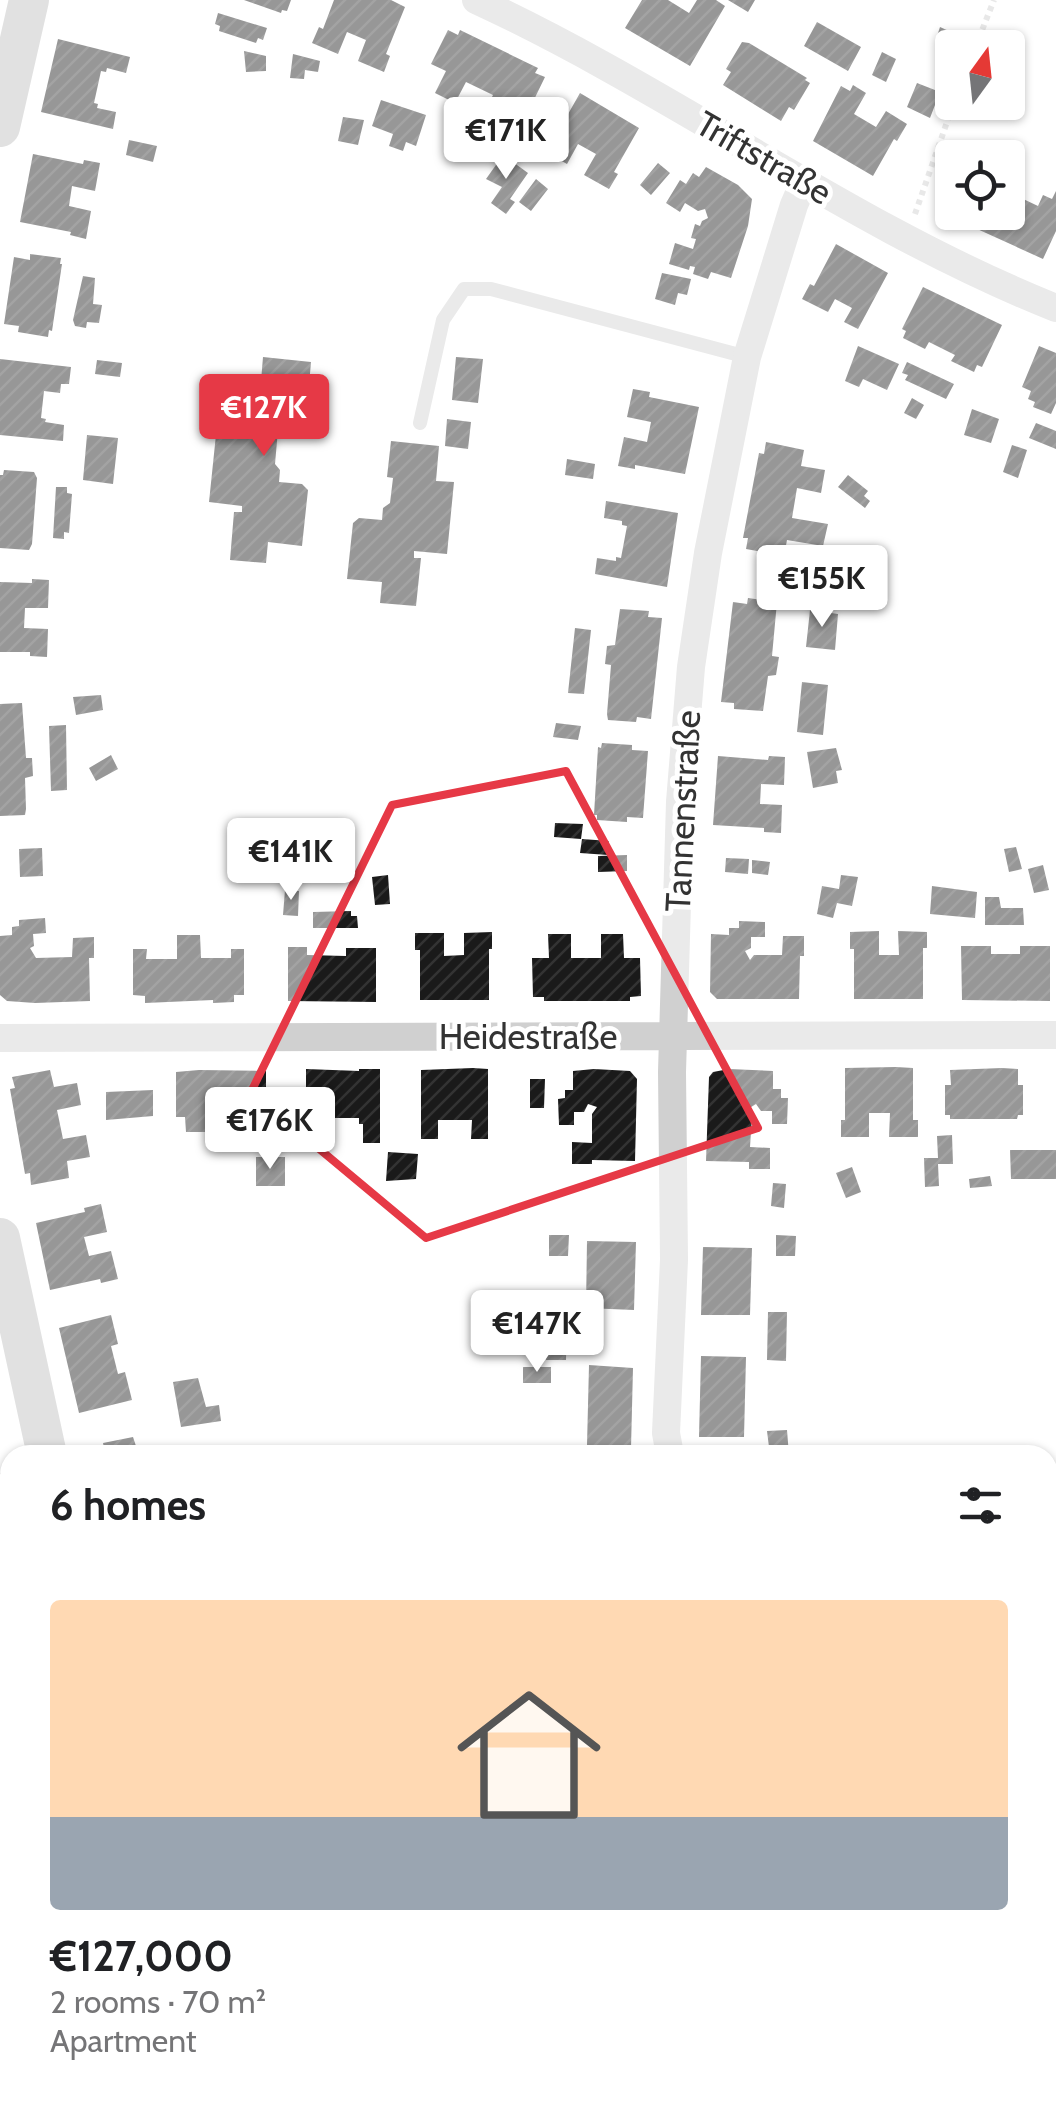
<!DOCTYPE html>
<meta charset="utf-8">
<style>
:root{--surface:#fff;--page:#f6f6f6;--text:#202124;--muted:#757577;--line:#e0e0e0;--accent:#e63946}
body{margin:0;font-family:Cabin,sans-serif;background:var(--page);color:var(--text);height:100vh;display:flex;flex-direction:column;font-size:38px;white-space:nowrap}
*{box-sizing:border-box;margin:0}
p{font-size:32px;color:var(--muted)}
.icon{flex:none;width:55px;height:55px;fill:none;stroke:currentColor;stroke-width:2;stroke-linecap:round;stroke-linejoin:round}
.map{position:relative;flex:1;overflow:hidden}
.drawer{position:absolute;left:0px;top:1445px;width:1058px;height:672px;display:flex;flex-direction:column;background:var(--surface);border-radius:30px 30px 0 0;box-shadow:0 2px 8px #0004}
.drawer>*{flex:none}
.needle{width:65px;rotate:15deg}
.fabs{position:absolute;left:935px;top:30px;display:grid;gap:20px}
.fabs a{display:grid;place-items:center;width:90px;height:90px;border-radius:10px;background:var(--surface);box-shadow:0 2px 8px #0004;font-size:50px}
.price{position:absolute;translate:-50% -85px;padding:0 22px;border-radius:10px;background:#fff;color:#222;font-size:32px;line-height:65px;filter:drop-shadow(0 2px 5px #0008)}
.price::after{content:'';position:absolute;left:50%;top:60px;width:30px;height:22px;margin-left:-15px;background:inherit;clip-path:polygon(0 0,100% 0,50% 100%)}
.price.selected{background:var(--accent);color:#fff}
ul{padding:0;list-style:none}
li{display:grid;align-content:center;gap:20px;height:530px;padding:0 50px}
li+li{border-top:2px solid var(--line)}
li span{display:grid;place-items:center;height:310px;border-radius:10px;color:#555}
li>.icon{margin-inline-start:auto}
span .icon{width:180px;height:180px;fill:#fffc;stroke-width:1}
li b{font-size:42px}
h2{display:flex;justify-content:space-between;align-items:center;height:120px;padding:0 50px;font-size:42px}
.map>svg:first-child{display:block}
.building{fill:url(#building-hatch)}
.lines{fill:none;stroke-linecap:round;stroke-linejoin:round}
.path{stroke:#cdcdcd;stroke-width:6;stroke-dasharray:5 5;stroke-linecap:butt}
.lane{stroke:#d0d0d0;stroke-width:14}
.street{stroke:#d0d0d0;stroke-width:28}
.secondary{stroke:#bdbdbd;stroke-width:40}
.marked{fill:none;stroke:#e63946;stroke-width:8;stroke-linejoin:round}
.labels{text-anchor:middle;stroke-width:10;stroke-linejoin:round;paint-order:stroke}
.street-label{font-size:35px;fill:#333;stroke:#fff}
</style>
<div class="map">
<svg width="1056" height="2117" viewBox="0 0 1056 2117">
<defs>
<pattern id="building-hatch" width="6" height="6" patternUnits="userSpaceOnUse" patternTransform="scale(2.5)"><rect width="6" height="6" fill="#1a1a1a"/><path d="M-1 1l2-2M0 6l6-6M5 7l2-2" fill="none" stroke="#333"/></pattern>
</defs>
<rect width="100%" height="100%" fill="#fff"/>
<path class="building" d="M244 0H291L287 11 282 10 281 13Z
M334 0H391L405 7 386 54 390 56 384 72 358 61 366 40 347 32 338 54 312 43 319 27 323 29Z
M642 0H668L689 13 697 0H716L725 6 690 66 625 28Z
M728 0H755L748 12Z
M218 13 267 28 263 40 258 38 256 43 219 31 220 26 215 24Z
M817 22 861 47 848 71 804 46Z
M940 27 960 36 956 48 936 39Z
M448 30 458 35 460 30 538 68 535 73 545 77 528 112 513 105 502 126 482 117 493 95 466 82 455 103 435 93 446 71 431 64Z
M58 39 130 57 126 73 107 68 106 72 101 71 94 103 98 104 97 108 116 112 113 129 41 112Z
M742 42 749 43 807 78 805 80 810 83 794 110 789 107 781 121 723 85 731 72 726 69Z
M244 51 266 56V71L246 72Z
M882 52 896 59 886 82 872 75Z
M293 54 320 61 318 72 305 70 304 79 290 78Z
M917 83 940 92 930 118 907 107Z
M853 85 866 93 854 114 876 127 886 111 907 124 897 141 894 139 873 176 813 141 841 86 850 91Z
M580 93 639 128 614 172 618 174 609 189 584 175 596 154 578 144 567 164 542 150 551 135 555 137Z
M381 100 426 115 416 146 406 142 403 151 389 146 393 134 372 126Z
M343 117 364 120 358 145 338 141Z
M129 140 157 146 153 162 126 155Z
M33 154 83 164 84 160 100 163 95 191 72 186 69 206 91 211 86 239 70 235 71 232 20 222Z
M503 155 528 173 510 199 515 202 506 214 491 203 502 187 486 179Z
M658 163 670 173 651 195 640 185Z
M1008 165 1020 171 1015 182 1024 187 1019 197 1038 206 1043 195 1052 199 1056 191V231L1043 259 975 228 982 212H1008Z
M706 167 738 185 752 199 748 226 731 278 711 272 708 279 693 274 695 267 690 266 689 270 669 264 675 243 693 249 696 239 691 238 695 224 700 226 702 221 708 218 705 209 698 211 685 203 680 212 666 203 680 180 686 184 693 173 699 177Z
M536 179 548 189 531 211 519 202Z
M836 244 888 273 858 329 844 322 852 308 835 299 828 312 802 299 810 284 814 286Z
M30 254 61 258 60 264H62L52 331 49 330 48 337 18 332 19 326 4 324 14 257 30 260Z
M662 273 691 279 687 295 678 293 675 305 655 299Z
M83 276 95 278 93 304 102 305 99 323 87 322 86 328 75 326 73 320Z
M923 287 1002 325 982 367 977 365 974 372 951 361 955 355 929 342 925 349 903 338 906 331 902 329Z
M858 346 899 364 887 390 863 379 859 387 845 381Z
M1039 346 1056 353V403L1051 414 1033 407 1035 402 1028 399 1031 391 1022 387Z
M263 357 311 362 308 397 329 399 325 435 278 430 275 464 280 470 279 482 302 484 308 490 302 546 268 542 266 563 230 560 234 512H242V506L209 502 220 396 266 400 267 394 260 393Z
M456 357 483 359 478 403 452 400Z
M0 359 71 367 69 384H61L60 393 44 391 41 418 46 419 45 422 64 425 63 441 0 435Z
M97 360 122 363 120 377 95 374Z
M907 362 954 384 946 399 905 380 908 375 902 373Z
M633 389 650 392 649 397 699 407 685 474 635 465V469L618 466 624 437 647 442 651 422 627 417Z
M912 398 924 405 916 419 904 413Z
M972 409 999 419 991 443 964 435Z
M447 419 471 422 468 449 445 446Z
M1036 423 1056 431V449L1029 438Z
M87 435 118 438 113 484 83 480Z
M391 441 439 446 436 481 454 482 447 554 414 551V558H421L416 606 380 603 382 582 347 579 353 523 359 518 382 520 383 508 390 503 393 478 387 477Z
M766 442 804 450 801 466 825 470 821 493 797 488 792 518 828 524 823 546 787 540 784 556 746 549 748 538H743L759 453 764 454Z
M1012 445 1027 450 1018 478 1003 472Z
M567 459 595 464 593 479 565 475Z
M4 470 34 472 37 478 32 544 29 550 0 548V475H3Z
M848 475 868 491 864 496 870 501 865 508 838 487Z
M56 487H67V493L72 494 69 533 64 532V539L53 538Z
M606 501 678 513 667 587 595 574 597 558 616 561V557L621 558 627 526 622 525V521L604 518Z
M831 568 859 573 857 589 829 583Z
M32 579 49 580 48 608H25L24 628 48 629 47 657 30 656V652H0V582L32 583Z
M748 598 777 602 772 656 779 657 776 675 768 676 763 711 734 709V703L721 702 733 602 747 604Z
M620 609 649 611 648 617 662 618 651 719 637 717 636 722 608 720 607 714 611 665 605 664 607 646 615 645Z
M810 610 838 614 835 650 806 647Z
M575 628 591 630 584 694 568 693Z
M802 682 828 685 823 735 797 732Z
M101 695 103 710 76 715 73 697Z
M22 703 26 758H32L33 776 25 778 26 809 25 815 0 816V704Z
M556 723 581 726 578 740 553 737Z
M66 725 67 790 51 791 49 726Z
M602 743 632 745V750L648 751 643 818 627 817V822L597 820V815H594L598 747 601 748Z
M836 748 842 770 836 771 838 783 813 788 807 752Z
M111 755 118 769 96 781 89 768Z
M718 756 768 760 769 756 785 757 784 785 761 784 760 804 782 805 781 833 764 832V828L713 825Z
M555 823 583 824 581 839 554 837Z
M582 839 609 841 608 855 580 853Z
M1016 847 1022 869 1009 872 1004 849Z
M42 848 43 876 20 877 19 849Z
M627 855V871L598 872V856Z
M726 858 749 859 748 874 725 872Z
M752 860 770 862 768 875 752 873Z
M1043 865 1049 890 1034 893 1028 869Z
M388 875 390 904 375 905 372 877Z
M841 875 858 877 852 906 837 903 833 918 817 914 822 886 839 889Z
M932 886 977 892 975 918 930 914Z
M285 890 299 891 298 916 283 915Z
M985 897H999L1001 908H1023L1024 925H985Z
M351 911V916H357L358 928H313V912Z
M45 918 46 933 33 934 34 946 30 948 36 958 72 957 73 938 94 937V958H89L90 1001 35 1003 7 1001 0 995V936L12 935V927L19 926V920Z
M739 921 765 922V937H751V948L745 951 750 960 754 955H782L783 936H804V956H800L799 999H717L710 992 711 934 729 935V928H739Z
M879 931V955H899L898 931 927 932V948H923V999H854V949H850V932Z
M492 932V949H489V1000H420V950H415V933H444V956L464 955V933Z
M548 934H571V958H601V934H623L624 958H640L641 996 630 997V1001H544V997H533L532 958H549Z
M177 935H200L201 958H231V949H244V995H234V1002L213 1003V1000L145 1003V996L133 995V949H147L146 959H177Z
M961 946H991V954H1020V946H1050V1001L962 1000Z
M288 947H307V955L346 956V948H376V1002L288 1001Z
M896 1067 913 1068V1120H918V1137H889L890 1113H869V1137H841V1120H845V1068Z
M473 1068 488 1069V1139H471L472 1120H438V1139H421V1070Z
M1002 1068 1018 1069V1085H1023V1115H1018L1017 1119H950V1115H945V1085H951L950 1070Z
M306 1069 359 1071V1069H380V1143H363V1124H359V1118H327L328 1124H323L324 1143H306Z
M594 1069 630 1071 637 1079 635 1161 592 1160V1164H572V1142L592 1143V1114L597 1107 588 1104 584 1112H574V1125H559L558 1099 565 1098V1090H573V1071Z
M729 1069 773 1071V1089H781V1098H788L787 1124H772V1111H761L756 1104 748 1109 752 1117 750 1147 770 1148V1169H749V1162L706 1161 709 1077 713 1072Z
M50 1070 54 1087 77 1083 81 1105 57 1110 63 1139 86 1135 90 1157 67 1161 69 1178 31 1185 30 1173 25 1174 10 1089 15 1088 12 1077Z
M199 1070 266 1071V1117H256V1125H248V1131L229 1132V1117H213V1132H186L185 1117H176V1072Z
M530 1079H545L544 1108H530Z
M153 1090V1116L106 1120V1092Z
M952 1135 953 1164H938L939 1186 925 1187 924 1158H938L937 1136Z
M1010 1150H1056V1179H1011Z
M388 1152 418 1154 416 1179 386 1181Z
M256 1157H285V1186H256Z
M852 1167 861 1192 846 1198 836 1173Z
M990 1176 992 1186 970 1188 969 1179Z
M773 1183 786 1184 784 1208 771 1206Z
M101 1204 107 1232 84 1237 89 1256 111 1251 118 1279 101 1283 100 1279 50 1290 36 1223 80 1213 85 1212 84 1208Z
M549 1235H569L568 1256H549Z
M776 1235 796 1236 795 1256H776Z
M587 1241 636 1242 634 1310 586 1308Z
M703 1247 752 1248 750 1315H701Z
M547 1311 567 1312 566 1360H546V1349H541V1339H547Z
M768 1312H787L786 1361 767 1360Z
M111 1315 118 1344 111 1346 118 1374 125 1372 132 1400 79 1413 59 1328Z
M701 1356 746 1357 744 1437H699Z
M589 1365 633 1368 631 1448 587 1445Z
M523 1367H551V1383H523Z
M198 1378 206 1407 219 1405 221 1421 181 1427 173 1382Z
M787 1430 789 1455H770L767 1431Z
M133 1437 139 1455H89L88 1451 104 1448 103 1443Z
M10 1471V1540L0 1542V1473Z
M1054 1633 1056 1689 1048 1696V1638Z
M1048 1856 1056 1866V1899L1051 1893 1048 1896Z
M1056 1976V2015L1048 2006V1985Z
M0 2099 10 2100V2108H39L38 2117H0Z
M118 2108H169L168 2117H118Z
M441 2108H464L463 2114 440 2117Z
M495 2108H586L576 2117H485Z
M746 2108H794L808 2117H735Z"/>
<g class="lines">
<path class="path" d="M975 48 994 0
M915 214 954 102"/>
<path class="lane" d="M420 423 443 320 464 289H491L747 357
M372 2117 373 2108"/>
<path class="street" d="M476 0C675 92 852 227 1056 308
M0 1038 1056 1035
M670 1455 666 1433 674 1260 672 1072 680 802 691 667 708 553 747 357 794 205 804 182
M1048 1756 1056 1749
M643 2117 653 2108"/>
<path class="secondary" d="M0 127 29 0
M0 1238 47 1455
M76 2117 77 2108"/>
</g>
<path d="M0 0H1056V2117H0ZM566 771 758 1128 426 1238 251 1092 392 805Z" fill="#fff" fill-opacity=".55" fill-rule="evenodd"/>
<path class="marked" d="M566 771 758 1128 426 1238 251 1092 392 805Z"/>
<g class="labels">
<g class="street-label">
<text transform="translate(764 158) rotate(30)" y="12">Triftstraße</text>
<text transform="translate(683 811) rotate(-87)" y="12">Tannenstraße</text>
<text x="528" y="1049">Heidestraße</text>
</g>
</g>
</svg>
<div class="fabs">
<a><svg class="needle" viewBox="-14 -14 28 28"><path d="M0-13l5 13h-10z" fill="#e53935"/><path d="M0 13l5-13h-10z" fill="#757577"/></svg></a>
<a><svg class="icon" aria-label="locate" viewBox="0 0 24 24"><circle cx="12" cy="12" r="6"/><path d="M12 2v4M12 18v4M2 12h4M18 12h4"/></svg></a>
</div>
<b class="price" style="left:506px;top:182px">€171K</b>
<b class="price selected" style="left:264px;top:459px">€127K</b>
<b class="price" style="left:822px;top:630px">€155K</b>
<b class="price" style="left:291px;top:903px">€141K</b>
<b class="price" style="left:270px;top:1172px">€176K</b>
<b class="price" style="left:537px;top:1375px">€147K</b>
<section class="drawer">
<h2>6 homes<svg class="icon" aria-label="filters" viewBox="0 0 24 24"><path d="M4 7h16M4 17h16"/><circle cx="9" cy="7" r="2"/><circle cx="15" cy="17" r="2"/></svg></h2>
<ul>
<li><span style="background:linear-gradient(#ffd9b3 70%,#9aa5b1 0)"><svg class="icon" aria-label="home" viewBox="0 0 24 24"><path d="M3 11l9-7 9 7M6 9v11h12V9"/></svg></span><div><b>€127,000</b><p>2 rooms · 70 m²</p><p>Apartment</p></div></li>
</ul>
</section>
</div>
